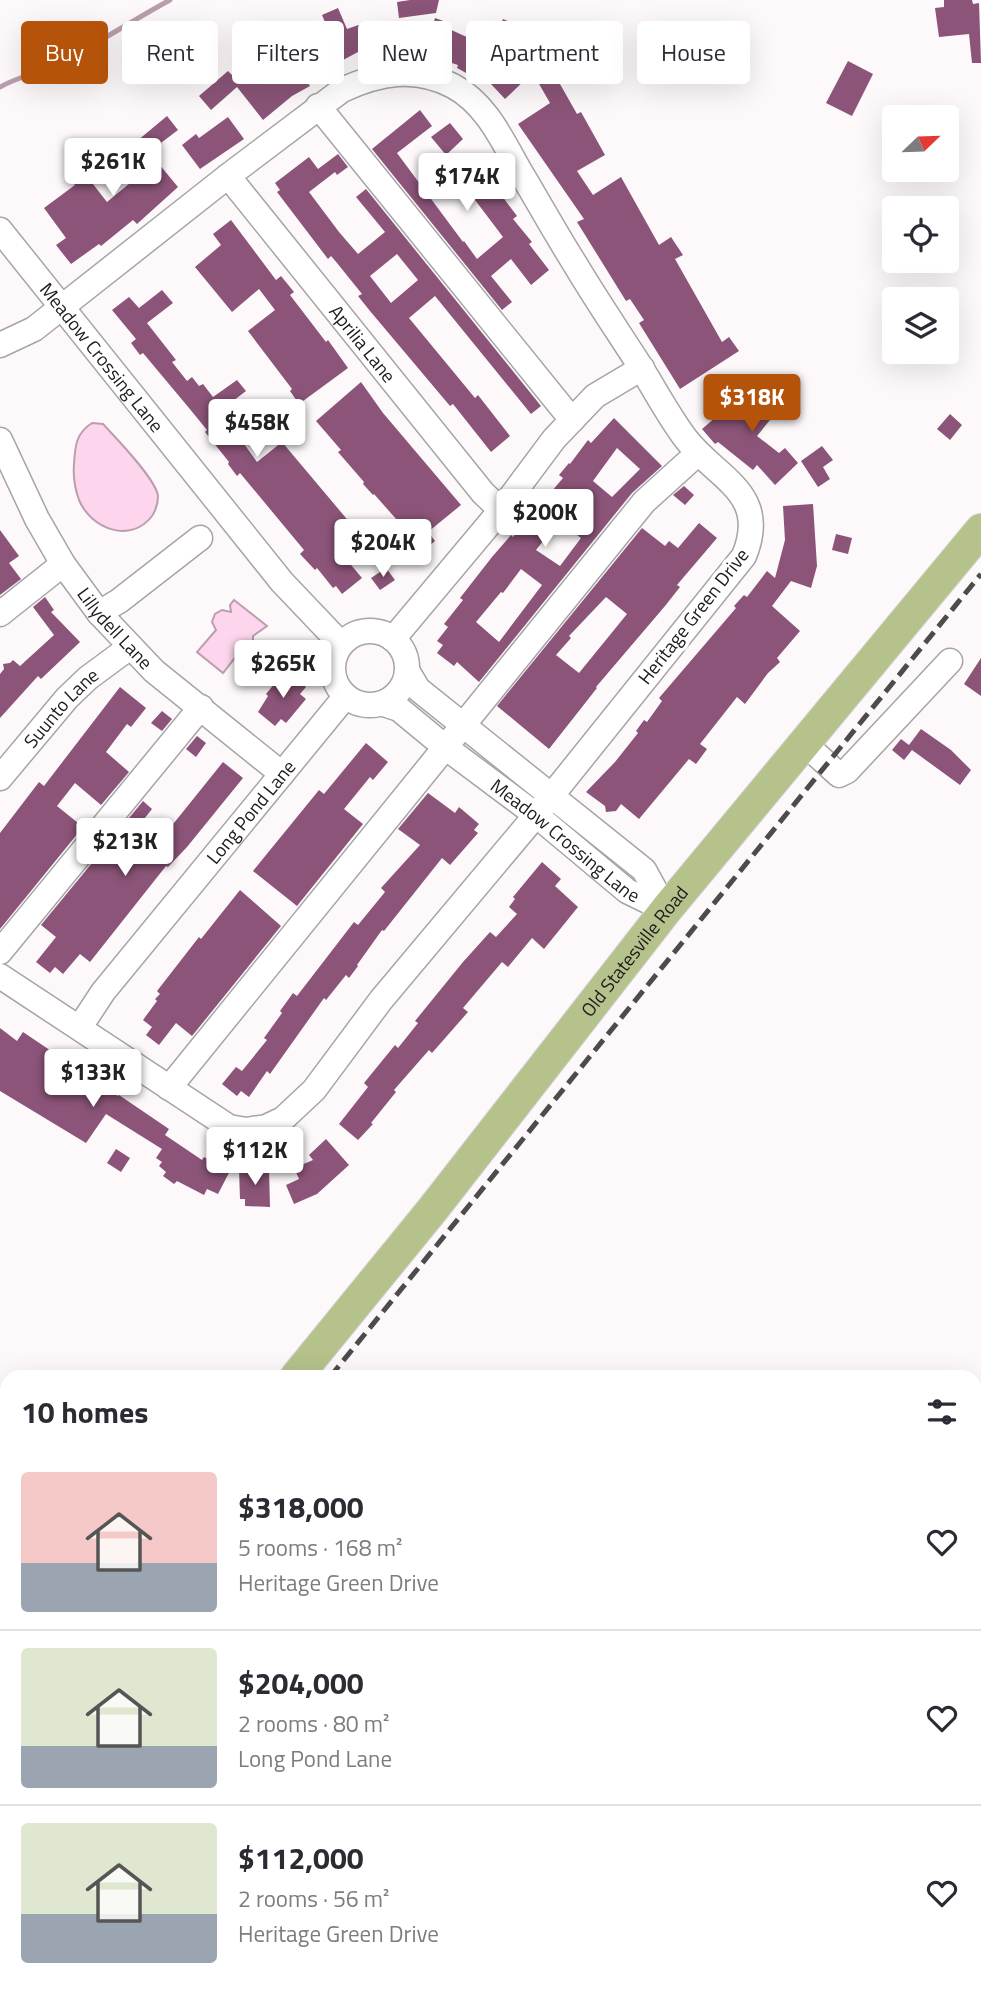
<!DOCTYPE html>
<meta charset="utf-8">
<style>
:root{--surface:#fff;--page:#f2f2f3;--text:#2b2b33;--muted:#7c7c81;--line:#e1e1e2;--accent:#b45309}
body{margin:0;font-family:"Titillium Web",sans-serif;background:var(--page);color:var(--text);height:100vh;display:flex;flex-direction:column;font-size:26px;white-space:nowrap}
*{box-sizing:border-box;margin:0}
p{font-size:23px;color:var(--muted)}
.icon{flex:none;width:38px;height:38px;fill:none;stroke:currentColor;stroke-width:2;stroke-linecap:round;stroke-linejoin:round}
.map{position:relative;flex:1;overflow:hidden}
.sheet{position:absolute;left:0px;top:1370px;width:982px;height:625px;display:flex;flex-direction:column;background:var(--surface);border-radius:21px 21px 0 0;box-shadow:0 7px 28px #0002}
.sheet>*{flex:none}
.guide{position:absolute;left:21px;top:21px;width:940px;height:63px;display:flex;gap:14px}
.needle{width:46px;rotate:67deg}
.tools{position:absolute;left:882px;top:105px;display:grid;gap:14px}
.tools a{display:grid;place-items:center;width:77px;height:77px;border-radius:7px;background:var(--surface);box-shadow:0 7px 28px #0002;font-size:35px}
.price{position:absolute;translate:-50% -60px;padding:0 16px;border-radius:7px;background:#fff;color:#222;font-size:23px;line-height:46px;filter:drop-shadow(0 2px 4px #0008)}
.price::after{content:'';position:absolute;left:50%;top:42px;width:21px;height:16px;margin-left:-10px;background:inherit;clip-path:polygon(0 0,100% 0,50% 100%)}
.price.on{background:var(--accent);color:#fff}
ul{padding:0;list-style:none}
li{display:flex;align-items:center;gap:21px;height:175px;padding:0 21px}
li+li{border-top:2px solid var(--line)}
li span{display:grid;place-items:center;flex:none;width:196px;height:140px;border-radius:7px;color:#555}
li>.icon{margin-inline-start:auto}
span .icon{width:84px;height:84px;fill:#fffc;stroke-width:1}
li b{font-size:30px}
h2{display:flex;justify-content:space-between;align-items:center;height:84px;padding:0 21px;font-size:30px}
.tag{padding:0 24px;border-radius:7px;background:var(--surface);box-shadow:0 7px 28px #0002;font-size:24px;line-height:63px}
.tag.on{background:var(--accent);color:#fff}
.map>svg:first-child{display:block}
.water{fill:#fdd6ed;stroke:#ba9eae;stroke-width:2}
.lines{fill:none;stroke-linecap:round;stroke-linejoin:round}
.stream{stroke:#ba9eae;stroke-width:5}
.building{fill:#8b5478;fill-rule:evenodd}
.minor-casing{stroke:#a7a4a6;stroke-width:27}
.major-casing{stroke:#d6d6d6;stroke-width:34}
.minor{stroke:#fff;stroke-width:24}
.major{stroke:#b5c28b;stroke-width:32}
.rail{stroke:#4d4b4c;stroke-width:5;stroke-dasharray:14 7;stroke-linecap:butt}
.labels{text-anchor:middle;stroke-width:7;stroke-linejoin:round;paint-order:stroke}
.street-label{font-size:19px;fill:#1d1b1c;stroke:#fff}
</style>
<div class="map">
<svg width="981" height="1994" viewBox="0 0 981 1994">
<rect width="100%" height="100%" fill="#fdf9fb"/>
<path class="water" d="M92 423 103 424C116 438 156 479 158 496 158 503 156 510 152 516 131 544 91 529 79 500 75 489 73 476 74 464 75 446 76 433 92 423Z
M234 600 267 626 253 636V647L269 660 259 672 238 654 223 673 197 652 216 630 212 622 215 614 222 610 231 612 230 605Z"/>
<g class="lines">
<path class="stream" d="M0 87C21 75 45 72 66 60 101 41 135 19 170 0"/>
</g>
<path class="building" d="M410 0H439L436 13 399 18 397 2Z
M944 0H972L973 4 979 3 981 63H972L969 34 939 37 935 8 944 7Z
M338 8 347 29 367 22 370 31 401 27 405 53 387 56 386 48 359 57 358 52 330 67 332 71 308 83 310 86 292 96 263 120 237 87 211 110 199 96 228 71 232 75 260 51 262 54 297 31 310 50 332 39 322 15Z
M435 18 449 23 447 28 493 49 480 75 470 70 468 74 457 68 458 65 433 57 435 48 426 50Z
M503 19 519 26 512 42 496 35Z
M551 59 559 75 556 77 577 114 581 112 605 155 577 171 593 195 621 177 659 245 671 237 683 255 675 259 722 342 729 337 739 351 680 389 639 323 644 320 630 299 626 301 577 222 584 219 518 124 550 103 531 70Z
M848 61 873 74 852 116 826 103Z
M514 62 528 77 505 99 491 84Z
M420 110 432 126 397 153 463 242 464 241 477 259 503 237 466 188 469 186 453 166 472 153 482 166 480 167 517 216 513 219 532 242 529 244 549 270 531 285 511 259 491 276 512 302 502 310 372 149Z
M167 116 178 130 149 152 178 187 137 224 133 220 101 246 99 244 71 264 56 245 66 238 44 208 75 185 71 180 82 170 107 202 130 183 114 160 138 143 137 141Z
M228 117 244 139 200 169 182 145 196 134 199 138Z
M450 123 463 139 446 155 431 137Z
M338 154 348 167 337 175 335 172 309 192 339 232 358 254 385 232 356 197 366 189 541 406 531 414 435 296 409 318 475 398 478 395 510 436 491 452 453 404 450 406 370 311 358 296 362 294 337 263 331 256 328 259 277 192 280 190 275 183 309 157 318 169ZM397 254 418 280 391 303 370 276Z
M231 220 276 280 281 276 294 292 290 295 326 342 328 340 348 368 299 404 290 391 292 389 248 331 275 310 259 289 232 312 195 267 221 245 213 234Z
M162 290 173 303 147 323 176 360 172 362 187 381 192 377 199 386 203 384 213 397 237 380 246 391 220 411 257 462 282 442 367 543 346 559 362 578 342 594 336 586 333 588 317 568 315 570 300 554 304 550 240 473 237 476 228 464 229 462 205 432 207 430 189 408 143 353 140 355 131 343 136 339 112 310 129 297 139 308Z
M361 382 383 413 461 505 428 532 435 541 422 552 410 538 412 537 374 494 373 495 363 484 364 482 338 452 341 450 316 421Z
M752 386 761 402 774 389 784 397 780 402 783 404 757 436 779 453 785 448 798 463 775 485 757 465 753 470 718 442 715 444 702 429Z
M950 414 962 425 950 440 937 429Z
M614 418 662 466 632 493 479 682 457 662 454 666 437 653 443 645 437 641 448 627 444 624 463 600 460 598 492 557 511 535 513 537 563 478 559 475 569 463 570 464 588 440 591 443ZM617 448 640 469 612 497 593 481ZM559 521 581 538 560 566 536 550ZM521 569 542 585 499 642 476 622 501 592 503 593Z
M822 446 833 460 823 467 830 479 818 487 801 461Z
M684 486 694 495 685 505 673 495Z
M813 504 817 566 811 588 791 581 772 606 800 631 777 658 780 662 768 673 745 704 737 697 700 744 707 749 696 764 689 759 639 819 621 804 616 811 606 812 605 806 586 792 615 762 638 733 636 731 644 720 647 722 662 701 659 698 736 608 734 606 744 595 747 597 767 571 775 578 785 540 783 506Z
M699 523 717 538 677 585 680 587 665 606 596 687 597 688 549 749 497 706 642 528 665 546 669 541 678 548ZM606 597 627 614 579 673 556 655 571 638 569 636Z
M0 530 19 556 9 563 21 579 0 595Z
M836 534 852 538 848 554 832 550Z
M386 568 395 580 380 590 371 578Z
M45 597 54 610 51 612 80 642 41 679 38 676 0 718V674L4 669 3 664 10 663 13 660 20 666 54 635 33 607Z
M981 658V696L964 684Z
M289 673 306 687 300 694 306 699 286 723 281 719 275 726 258 712 268 696 266 694 280 677 283 679Z
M120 687 146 708 131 727 127 724 106 752 129 772 101 805 75 783 57 806 83 827 0 929V833L39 782 44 786Z
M162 711 172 719 162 731 151 723Z
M921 729 951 750 971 770 960 785 912 750 904 760 892 750 901 739 909 745Z
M197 736 206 743 196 757 186 749Z
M366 743 388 762 373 780 370 777 344 809 363 824 297 906 253 871 319 790 324 794Z
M223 762 243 778 187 847 168 867 166 866 90 962 80 954 63 974 55 967 50 973 36 962 56 937 41 925 143 801 152 809 121 848 141 864Z
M428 793 455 813 459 807 479 824 474 830 478 833 450 865 442 858 384 931 382 930 357 965 358 966 349 978 346 975 326 1000 324 998 270 1074 267 1071 249 1097 241 1091 237 1096 222 1084 236 1067 242 1071 267 1040 264 1038 282 1013 280 1011 293 993 297 996 354 922 358 925 385 892 381 888 420 845 398 829Z
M542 862 561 879 555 886 578 907 544 949 532 938 508 967 502 962 463 1008 468 1012 432 1053 429 1050 394 1090 396 1092 371 1123 373 1124 358 1140 339 1124 368 1087 364 1083 395 1045 398 1048 418 1023 415 1021 463 962 490 932 496 937 517 914 509 907 515 899 513 897Z
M240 890 281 926 192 1036 176 1023 159 1045 146 1035 152 1027 143 1020 157 1001 155 999 160 994 157 991 199 937 201 939Z
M0 1028 17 1041 23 1032 118 1096 119 1095 169 1129 165 1135 202 1160 204 1157 218 1165 221 1159 233 1165 218 1194 207 1189 204 1195 177 1181 174 1184 163 1176 166 1172 159 1166 162 1162 156 1158 162 1149 106 1114 86 1143 0 1091Z
M326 1139 349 1165 317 1194 294 1204 286 1185 299 1179 294 1168 313 1160 309 1155Z
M116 1149 130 1158 121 1172 107 1163Z
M239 1169H269L270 1207 245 1206V1199H240Z"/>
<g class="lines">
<defs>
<g id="minor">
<path d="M318 106 572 420"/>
<path id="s1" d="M228 176 483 493 501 510"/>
<path id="s2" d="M0 230 282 582 341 644"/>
<path d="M0 345 34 329 228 176 342 90C379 73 415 66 453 86 487 104 503 142 521 173 539 203 556 234 575 264 594 296 615 327 635 358 652 384 667 414 686 439 717 479 770 493 744 556L536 815 381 1000 314 1090 283 1119 266 1127 246 1130 229 1127 0 976"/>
<path id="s3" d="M0 440 37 519 63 564 99 613 154 671 282 774"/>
<path d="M99 613 119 601 200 538"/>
<path d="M0 614 63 564"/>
<circle cx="370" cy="668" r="37"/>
<path d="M393 639 501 510 554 439 595 396 642 368"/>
<path d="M408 672 418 689 644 870 666 910"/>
<path id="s4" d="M384 704 399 709 445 747 536 815 627 891 666 910"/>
<path d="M805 744 839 775 847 771 950 661"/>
<path id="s5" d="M0 778 67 698 88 678 130 647"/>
<path d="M0 952 201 707"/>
<path id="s6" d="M80 1027 103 992 345 697"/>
<path d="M169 1088 644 502 698 453"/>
<path d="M0 1678 7 1682"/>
</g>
<g id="major">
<path id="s7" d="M296 1377 433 1209 666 910 981 530"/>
<path d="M0 1745 7 1736"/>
</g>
</defs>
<use href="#minor" class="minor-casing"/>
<use href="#major" class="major-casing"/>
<use href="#minor" class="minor"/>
<use href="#major" class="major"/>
<path class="rail" d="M330 1377 981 574
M0 1632 7 1631
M0 1787 7 1779"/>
</g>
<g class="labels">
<g class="street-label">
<text dy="7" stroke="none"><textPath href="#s1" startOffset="215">Aprilia Lane</textPath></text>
<text dy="7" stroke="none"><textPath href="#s2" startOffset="163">Meadow Crossing Lane</textPath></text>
<text transform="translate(693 616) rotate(-52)" y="7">Heritage Green Drive</text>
<text dy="7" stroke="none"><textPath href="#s3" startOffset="222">Lillydell Lane</textPath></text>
<text dy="7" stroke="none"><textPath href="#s5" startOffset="93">Suunto Lane</textPath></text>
<text dy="7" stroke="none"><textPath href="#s6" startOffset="275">Long Pond Lane</textPath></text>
<text dy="7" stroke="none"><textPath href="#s4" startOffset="228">Meadow Crossing Lane</textPath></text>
<text dy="7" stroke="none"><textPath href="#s7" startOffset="544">Old Statesville Road</textPath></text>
</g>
</g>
</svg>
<div class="tools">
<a><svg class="needle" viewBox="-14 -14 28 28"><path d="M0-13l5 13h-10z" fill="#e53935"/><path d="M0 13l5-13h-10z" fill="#7c7c81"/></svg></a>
<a><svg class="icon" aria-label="locate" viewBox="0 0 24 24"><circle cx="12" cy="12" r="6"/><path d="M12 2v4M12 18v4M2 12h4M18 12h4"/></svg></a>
<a><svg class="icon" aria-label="layers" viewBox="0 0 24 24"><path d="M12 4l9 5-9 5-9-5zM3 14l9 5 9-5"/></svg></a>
</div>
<b class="price" style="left:113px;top:198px">$261K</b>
<b class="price" style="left:467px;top:213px">$174K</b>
<b class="price on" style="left:752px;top:434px">$318K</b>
<b class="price" style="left:257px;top:459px">$458K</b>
<b class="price" style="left:545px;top:549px">$200K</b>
<b class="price" style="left:383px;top:579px">$204K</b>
<b class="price" style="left:283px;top:700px">$265K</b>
<b class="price" style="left:125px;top:878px">$213K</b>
<b class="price" style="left:93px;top:1109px">$133K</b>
<b class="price" style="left:255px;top:1187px">$112K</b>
<div class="guide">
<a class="tag on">Buy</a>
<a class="tag">Rent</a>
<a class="tag">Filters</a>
<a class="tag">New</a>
<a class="tag">Apartment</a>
<a class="tag">House</a>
</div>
<section class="sheet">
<h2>10 homes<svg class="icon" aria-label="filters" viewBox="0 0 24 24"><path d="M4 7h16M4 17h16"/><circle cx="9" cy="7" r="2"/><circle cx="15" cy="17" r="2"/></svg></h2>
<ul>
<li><span style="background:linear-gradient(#f6c9c9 65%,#9aa5b1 0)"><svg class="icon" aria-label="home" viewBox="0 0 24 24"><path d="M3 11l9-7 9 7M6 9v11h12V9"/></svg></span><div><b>$318,000</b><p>5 rooms · 168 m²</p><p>Heritage Green Drive</p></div><svg class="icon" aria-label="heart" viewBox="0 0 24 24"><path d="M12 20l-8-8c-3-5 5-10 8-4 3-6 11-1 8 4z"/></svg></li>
<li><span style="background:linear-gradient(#dfe7d0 70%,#9aa5b1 0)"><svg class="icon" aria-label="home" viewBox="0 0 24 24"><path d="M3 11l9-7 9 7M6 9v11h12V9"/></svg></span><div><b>$204,000</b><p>2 rooms · 80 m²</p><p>Long Pond Lane</p></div><svg class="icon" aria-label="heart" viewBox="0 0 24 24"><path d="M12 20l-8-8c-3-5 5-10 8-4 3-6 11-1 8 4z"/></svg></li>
<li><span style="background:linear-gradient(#dfe7d0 65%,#9aa5b1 0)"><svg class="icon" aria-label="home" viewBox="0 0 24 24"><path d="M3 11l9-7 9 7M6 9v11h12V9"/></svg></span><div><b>$112,000</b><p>2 rooms · 56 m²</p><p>Heritage Green Drive</p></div><svg class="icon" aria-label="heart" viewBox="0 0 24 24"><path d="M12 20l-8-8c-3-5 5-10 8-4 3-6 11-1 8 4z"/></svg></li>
</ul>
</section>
</div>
